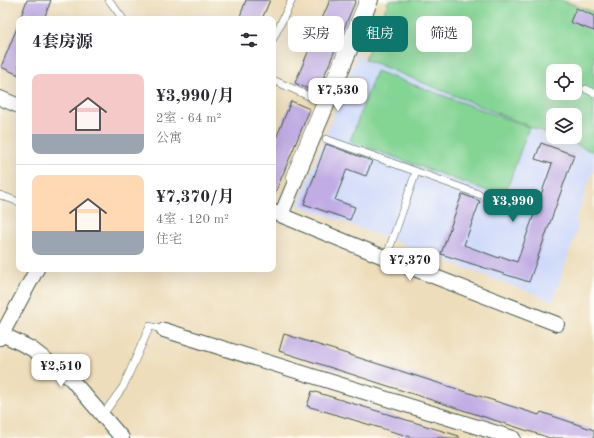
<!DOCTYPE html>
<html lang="zh">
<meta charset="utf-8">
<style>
:root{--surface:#fff;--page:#f7f7f7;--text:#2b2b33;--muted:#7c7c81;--line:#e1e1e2;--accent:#0f766e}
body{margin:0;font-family:"Old Standard TT","Noto Serif SC",serif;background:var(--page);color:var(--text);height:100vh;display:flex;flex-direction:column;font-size:15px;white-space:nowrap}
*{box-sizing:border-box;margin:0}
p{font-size:13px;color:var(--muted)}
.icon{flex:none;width:22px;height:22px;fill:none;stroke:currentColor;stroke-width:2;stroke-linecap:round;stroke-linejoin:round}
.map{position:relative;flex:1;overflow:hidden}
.panel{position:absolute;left:16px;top:16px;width:260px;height:256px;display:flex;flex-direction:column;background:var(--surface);border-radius:8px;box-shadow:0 4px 16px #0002}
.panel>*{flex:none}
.hud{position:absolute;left:288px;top:16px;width:246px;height:36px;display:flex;gap:8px}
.controls{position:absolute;left:546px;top:64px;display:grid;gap:8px}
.controls a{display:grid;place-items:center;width:36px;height:36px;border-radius:8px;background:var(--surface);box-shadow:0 4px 16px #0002;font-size:20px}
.price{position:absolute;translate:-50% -34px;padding:0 9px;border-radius:8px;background:#fff;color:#222;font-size:13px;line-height:26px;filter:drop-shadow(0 1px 2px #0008)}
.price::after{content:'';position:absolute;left:50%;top:24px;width:12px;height:9px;margin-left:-6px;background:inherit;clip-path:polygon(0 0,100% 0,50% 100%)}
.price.current{background:var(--accent);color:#fff}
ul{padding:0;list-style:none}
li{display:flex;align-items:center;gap:12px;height:100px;padding:0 16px}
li+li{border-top:1px solid var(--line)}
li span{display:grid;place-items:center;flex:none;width:112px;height:80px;border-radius:8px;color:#555}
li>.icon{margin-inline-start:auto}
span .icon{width:48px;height:48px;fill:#fffc;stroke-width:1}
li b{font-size:17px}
h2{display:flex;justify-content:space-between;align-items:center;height:48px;padding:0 16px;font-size:17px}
.tag{padding:0 14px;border-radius:8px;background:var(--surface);box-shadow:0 4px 16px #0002;font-size:14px;line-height:36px}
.tag.current{background:var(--accent);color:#fff}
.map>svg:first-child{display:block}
.built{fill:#cfdafa}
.green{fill:#84d494;stroke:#528864;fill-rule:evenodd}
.building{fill:#c1ade4}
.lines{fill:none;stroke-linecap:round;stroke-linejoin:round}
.lane-casing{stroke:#3e5548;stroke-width:8}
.street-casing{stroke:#3e5548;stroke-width:16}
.lane{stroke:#fff;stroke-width:7}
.street{stroke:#fff;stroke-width:14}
</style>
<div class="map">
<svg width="594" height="438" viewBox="0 0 594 438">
<rect width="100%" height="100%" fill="#fdfcf7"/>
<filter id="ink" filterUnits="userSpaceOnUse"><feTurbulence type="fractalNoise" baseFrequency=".025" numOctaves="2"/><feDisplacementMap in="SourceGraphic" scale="8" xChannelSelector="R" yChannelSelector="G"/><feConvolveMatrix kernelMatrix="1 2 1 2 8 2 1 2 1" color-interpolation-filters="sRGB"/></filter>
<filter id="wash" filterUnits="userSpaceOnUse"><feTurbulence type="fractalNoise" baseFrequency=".012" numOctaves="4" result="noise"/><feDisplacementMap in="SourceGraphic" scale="16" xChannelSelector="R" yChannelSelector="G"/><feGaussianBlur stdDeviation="0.9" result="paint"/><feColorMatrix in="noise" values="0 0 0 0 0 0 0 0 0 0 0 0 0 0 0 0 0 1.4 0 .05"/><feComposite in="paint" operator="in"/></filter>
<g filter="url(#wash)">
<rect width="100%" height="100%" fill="#edddba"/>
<path class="built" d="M357 55 594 152V167L575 222 579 224 553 301 298 205Z"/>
<path class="green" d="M389 0H561L594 12V152L557 137H575V115H553V136L365 59ZM553 71H575V93H553Z
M376 71 529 127 504 197 350 141Z"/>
<g id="blocks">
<path class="building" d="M27 0H51L44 19H20Z
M246 0H270L262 19H239Z
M330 0H356L317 93 295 83Z
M576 8 594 16V31L570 22Z
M19 23V75L1 67Z
M291 101 310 109 273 198V146Z
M541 143 574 155 529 282 441 254 462 194 480 201 464 245 499 258 500 256 517 262 552 164 535 159Z
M326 144 372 161 366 176 347 169 335 200 355 207 350 220 304 204Z
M284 334 539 415 541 412 594 430V438H550L279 351Z
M312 391 459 436V438H414L307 406Z"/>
</g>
</g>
<g filter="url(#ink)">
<use href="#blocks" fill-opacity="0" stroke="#3e5548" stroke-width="1"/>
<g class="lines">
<defs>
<path id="lane" d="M109 0 123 19
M273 39 292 0
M273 80 320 101
M586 89 594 93
M326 139 509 205
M289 177 363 0
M0 195 19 202
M386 258 416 172
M102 416 123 387 150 326 164 330"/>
<path id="street" d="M0 98 19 106
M273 212 386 258 557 324
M281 215 371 0
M164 330 513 438
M0 333 32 349 71 379 122 438
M0 338 37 269"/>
</defs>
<use href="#lane" class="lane-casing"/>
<use href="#street" class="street-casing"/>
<use href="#lane" class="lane"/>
<use href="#street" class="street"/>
</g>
</g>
</svg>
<div class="controls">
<a><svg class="icon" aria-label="locate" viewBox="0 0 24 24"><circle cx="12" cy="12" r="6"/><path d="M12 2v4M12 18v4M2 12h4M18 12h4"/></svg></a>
<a><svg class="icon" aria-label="layers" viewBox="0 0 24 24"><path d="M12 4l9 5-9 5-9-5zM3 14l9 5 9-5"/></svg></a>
</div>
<b class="price" style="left:338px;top:112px">¥7,530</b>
<b class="price current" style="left:513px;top:223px">¥3,990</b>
<b class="price" style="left:410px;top:282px">¥7,370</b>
<b class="price" style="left:61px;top:388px">¥2,510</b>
<div class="hud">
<a class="tag">买房</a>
<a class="tag current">租房</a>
<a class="tag">筛选</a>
</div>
<section class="panel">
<h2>4套房源<svg class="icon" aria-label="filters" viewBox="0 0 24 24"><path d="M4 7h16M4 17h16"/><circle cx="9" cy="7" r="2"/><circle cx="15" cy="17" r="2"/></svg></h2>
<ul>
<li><span style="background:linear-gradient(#f6c9c9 75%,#9aa5b1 0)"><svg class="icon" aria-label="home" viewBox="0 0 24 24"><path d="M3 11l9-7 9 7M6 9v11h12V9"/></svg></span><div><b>¥3,990/月</b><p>2室 · 64 m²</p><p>公寓</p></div></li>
<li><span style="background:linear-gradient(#ffd9b3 70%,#9aa5b1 0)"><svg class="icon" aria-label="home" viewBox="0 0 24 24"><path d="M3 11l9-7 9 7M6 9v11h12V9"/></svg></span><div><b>¥7,370/月</b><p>4室 · 120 m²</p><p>住宅</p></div></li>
</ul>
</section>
</div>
